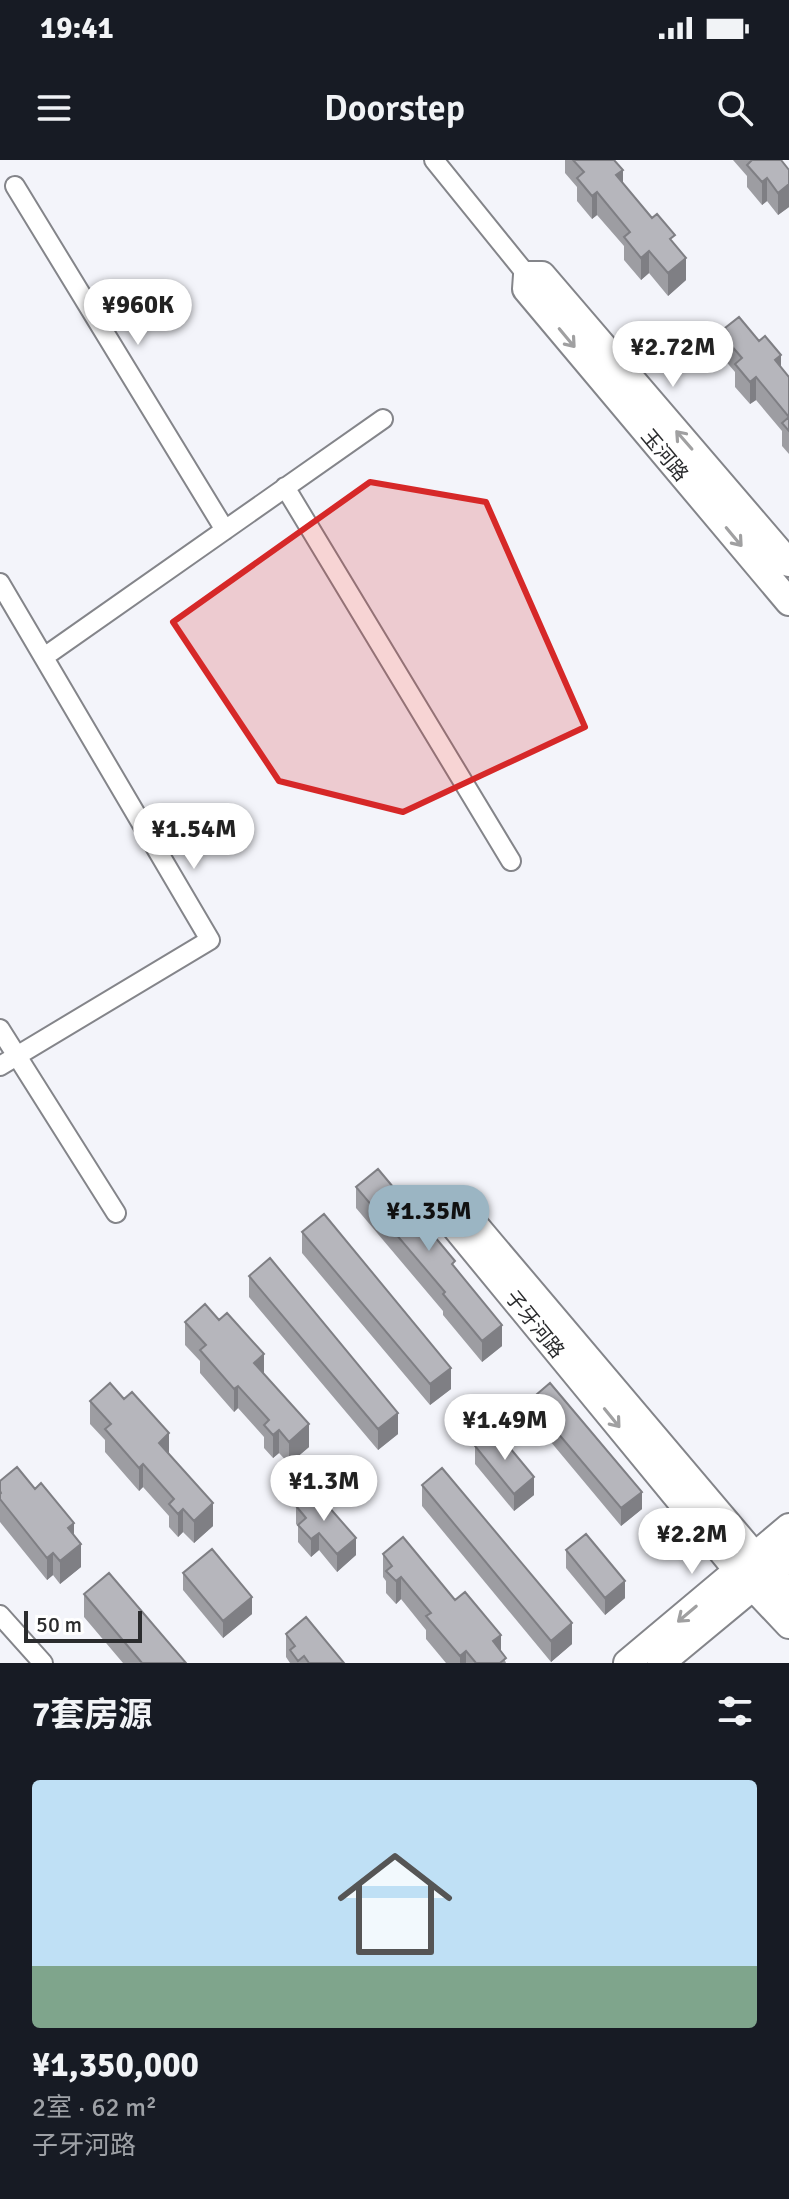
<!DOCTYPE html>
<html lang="zh">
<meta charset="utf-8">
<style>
:root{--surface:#171b24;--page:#20242c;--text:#f1f3f6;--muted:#9ea1a6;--accent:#9bb5c3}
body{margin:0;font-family:Signika,"Noto Sans SC",sans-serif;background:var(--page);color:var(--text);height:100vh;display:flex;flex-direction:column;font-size:30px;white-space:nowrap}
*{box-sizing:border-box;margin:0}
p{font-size:26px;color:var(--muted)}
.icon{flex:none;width:44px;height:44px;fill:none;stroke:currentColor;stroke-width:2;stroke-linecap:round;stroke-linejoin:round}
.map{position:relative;height:1503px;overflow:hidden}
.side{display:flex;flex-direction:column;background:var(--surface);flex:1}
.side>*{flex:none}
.scale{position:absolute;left:24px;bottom:20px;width:118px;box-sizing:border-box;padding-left:8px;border:4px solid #2b2c2e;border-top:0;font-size:22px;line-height:28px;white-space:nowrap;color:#2b2c2e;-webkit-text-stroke:6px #fff;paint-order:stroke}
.price{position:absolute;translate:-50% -68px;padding:0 18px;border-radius:28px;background:#fff;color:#222;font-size:26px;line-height:52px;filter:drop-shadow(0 2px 4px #0008)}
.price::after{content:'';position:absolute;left:50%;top:48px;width:24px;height:18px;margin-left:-12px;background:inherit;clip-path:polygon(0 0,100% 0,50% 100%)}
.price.selected{background:var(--accent);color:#111}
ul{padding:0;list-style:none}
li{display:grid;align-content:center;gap:16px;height:424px;padding:0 32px}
li span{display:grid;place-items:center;height:248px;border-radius:8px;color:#555}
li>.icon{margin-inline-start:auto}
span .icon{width:144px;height:144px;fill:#fffc;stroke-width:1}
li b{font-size:34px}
h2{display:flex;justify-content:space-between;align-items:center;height:96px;padding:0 32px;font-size:34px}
.status{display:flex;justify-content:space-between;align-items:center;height:56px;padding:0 40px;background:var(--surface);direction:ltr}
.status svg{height:22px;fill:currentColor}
header{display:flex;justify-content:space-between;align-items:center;height:104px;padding:0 32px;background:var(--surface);font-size:36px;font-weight:600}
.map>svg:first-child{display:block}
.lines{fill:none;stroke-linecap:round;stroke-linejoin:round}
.street-casing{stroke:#84858a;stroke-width:22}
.secondary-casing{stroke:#84858a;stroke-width:30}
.street{stroke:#fff;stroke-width:18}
.secondary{stroke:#fff;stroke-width:26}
.wall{fill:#9d9da2}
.shaded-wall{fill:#7f7f84}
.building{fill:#b6b6bc;stroke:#7f7f84;stroke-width:2}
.oneway{stroke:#a0a0a1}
.marked{fill:#d62828;fill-opacity:0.2;stroke:#d62828;stroke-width:6;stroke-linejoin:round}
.labels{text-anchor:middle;stroke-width:7;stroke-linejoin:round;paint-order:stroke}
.street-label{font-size:20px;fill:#2b2c2e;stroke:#fff}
</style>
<div class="status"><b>19:41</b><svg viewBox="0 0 49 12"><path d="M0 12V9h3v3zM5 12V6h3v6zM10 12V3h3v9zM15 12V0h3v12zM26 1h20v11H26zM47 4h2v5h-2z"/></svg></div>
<header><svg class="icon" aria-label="menu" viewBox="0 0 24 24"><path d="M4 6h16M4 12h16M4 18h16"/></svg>Doorstep<svg class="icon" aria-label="search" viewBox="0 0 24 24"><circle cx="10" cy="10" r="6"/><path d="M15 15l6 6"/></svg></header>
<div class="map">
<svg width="789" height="1503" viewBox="0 0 789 1503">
<rect width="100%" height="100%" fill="#f3f4fa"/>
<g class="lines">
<defs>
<path id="street" d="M434 0 527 115
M15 26 225 370
M285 327 511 701
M0 423 210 780 0 906
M44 497 383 259
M0 869 116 1053
M0 1455 43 1503"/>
<path id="secondary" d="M789 403 542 115H527L526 129 789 442
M789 1433 755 1396 468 1057 456 1068 738 1411 789 1465
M627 1503 789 1367
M661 1503 789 1397"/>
</defs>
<use href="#street" class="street-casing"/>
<use href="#secondary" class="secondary-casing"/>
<use href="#street" class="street"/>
<use href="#secondary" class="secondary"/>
</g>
<path class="wall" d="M565 0H614L623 23 675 85 686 120 668 136 649 113 641 120 624 100V86L597 55 592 59 577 41V27L565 13Z
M733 0H781L789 10V47L778 55 767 41 762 45 747 27V16Z
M725 168 781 208 789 217V294L782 286V271L756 240 750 244 735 227V212L723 198V176L725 174Z
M356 1027 502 1186 482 1202 443 1155V1151L356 1048Z
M302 1072 451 1229 430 1245 302 1093Z
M249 1116 398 1274 378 1290 249 1137Z
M185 1162 264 1215 309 1287 289 1304 279 1293 273 1298 264 1288V1277L238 1248 234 1252 200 1213V1201L185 1185Z
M530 1240 642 1349 621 1366 530 1257Z
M90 1241 169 1294 213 1366 194 1383 183 1372 178 1377 169 1367V1356L143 1327 139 1331 105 1292V1280L90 1264Z
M475 1286 534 1335 514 1351 475 1304Z
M0 1321 74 1375 81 1407 60 1424 53 1415 47 1420 0 1362Z
M422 1325 572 1484 551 1502 422 1346Z
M296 1346 356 1395 337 1412 319 1390 311 1397 298 1382V1366L296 1364Z
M566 1390 625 1438 605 1455 566 1408Z
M383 1394 455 1440 501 1491 506 1503H446L426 1479V1470L401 1439 396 1444 386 1433V1421L383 1417Z
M183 1413 252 1454 223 1478 183 1430Z
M84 1434 186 1503H123L84 1457Z
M286 1474 344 1503H290L286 1497Z"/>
<path class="shaded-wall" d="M623 10V33L616 15Z
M767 18V41L762 45V22Z
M789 24V47L778 55V33Z
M597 32V55L592 59V36Z
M649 91V113L641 120V98Z
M686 98V120L668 136V113Z
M781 195V218L775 200Z
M756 217V240L750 244V222Z
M502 1165V1186L482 1202V1181Z
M264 1194V1217L254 1203Z
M451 1208V1229L430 1245V1224Z
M238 1226V1248L234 1252V1229Z
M398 1253V1274L378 1290V1269Z
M309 1264V1287L289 1304V1282Z
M279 1270V1293L273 1298V1275Z
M169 1273V1296L159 1283Z
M143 1304V1327L139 1331V1308Z
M534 1317V1335L514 1351V1334Z
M642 1332V1349L621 1366V1348Z
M213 1343V1366L194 1383V1361Z
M183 1349V1372L178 1377V1354Z
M74 1363V1386L68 1368Z
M319 1373V1390L311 1397V1379Z
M356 1378V1395L337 1412V1394Z
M81 1384V1407L60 1424V1401Z
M53 1393V1415L47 1420V1398Z
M401 1417V1439L396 1444V1421Z
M625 1421V1438L605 1455V1438Z
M252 1437V1454L223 1478V1461Z
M572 1463V1484L551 1502V1481Z
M501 1475V1497L493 1481Z
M466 1491V1503H460V1496Z"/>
<path class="building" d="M573 0H614L623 10 616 15 652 58 657 54 675 75 670 79 686 98 668 113 649 91 641 98 624 77 630 72 597 32 592 36 577 18 584 12Z
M752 0H781L789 10V24L778 33 767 18 762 22 747 5Z
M739 157 759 181 765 176 781 195 775 200 789 217V271L782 263 789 257 756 217 750 222 735 204 742 198 723 176 728 172 725 168Z
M378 1009 455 1101 452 1104 502 1165 482 1181 443 1134 445 1132 356 1027Z
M324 1054 451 1208 430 1224 302 1072Z
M270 1098 398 1253 378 1269 249 1116Z
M205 1144 219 1160 227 1153 264 1194 254 1203 309 1264 289 1282 279 1270 273 1275 264 1265 269 1260 238 1226 234 1229 200 1190 206 1185 185 1162Z
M110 1223 124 1239 132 1232 169 1273 159 1283 213 1343 194 1361 183 1349 178 1354 169 1344 174 1339 143 1304 139 1308 105 1269 111 1264 90 1241Z
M550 1223 642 1332 621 1348 530 1240Z
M495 1270 534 1317 514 1334 475 1286Z
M17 1307 35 1329 41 1323 74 1363 68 1368 81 1384 60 1401 53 1393 47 1398 0 1339V1334L1 1333 0 1331V1321Z
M442 1308 572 1463 551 1481 422 1325Z
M314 1330 356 1378 337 1394 319 1373 311 1379 298 1365 306 1358 296 1346Z
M586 1374 625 1421 605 1438 566 1390Z
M403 1377 455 1440 465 1432 501 1475 493 1481 506 1498 500 1503H476L466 1491 460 1496 426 1456 431 1453 401 1417 396 1421 386 1411 392 1406 383 1394Z
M212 1389 252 1437 223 1461 183 1413Z
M109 1413 186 1503H142L84 1434Z
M306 1457 344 1503H309L304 1496 298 1501 290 1490 295 1486 286 1474Z"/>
<defs><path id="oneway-shaft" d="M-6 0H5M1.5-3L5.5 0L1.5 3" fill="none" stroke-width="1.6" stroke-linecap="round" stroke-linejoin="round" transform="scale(2)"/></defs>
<g class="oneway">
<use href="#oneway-shaft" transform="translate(567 178) rotate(50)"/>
<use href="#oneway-shaft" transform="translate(684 280) rotate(-131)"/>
<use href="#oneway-shaft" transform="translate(734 377) rotate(50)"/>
<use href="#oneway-shaft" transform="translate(612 1258) rotate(51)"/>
<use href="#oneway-shaft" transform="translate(687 1454) rotate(140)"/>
</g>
<path class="marked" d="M370 322 486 342 585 567 403 652 279 621 173 462Z"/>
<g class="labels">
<g class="street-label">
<text transform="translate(665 295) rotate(50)" y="7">玉河路</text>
<text transform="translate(535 1164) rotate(51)" y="7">子牙河路</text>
</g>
</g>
</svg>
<div class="scale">50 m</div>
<b class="price" style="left:138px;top:187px">¥960K</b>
<b class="price" style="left:673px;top:229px">¥2.72M</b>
<b class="price" style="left:194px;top:711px">¥1.54M</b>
<b class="price selected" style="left:429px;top:1093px">¥1.35M</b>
<b class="price" style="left:505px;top:1302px">¥1.49M</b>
<b class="price" style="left:324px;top:1363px">¥1.3M</b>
<b class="price" style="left:692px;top:1416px">¥2.2M</b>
</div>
<section class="side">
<h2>7套房源<svg class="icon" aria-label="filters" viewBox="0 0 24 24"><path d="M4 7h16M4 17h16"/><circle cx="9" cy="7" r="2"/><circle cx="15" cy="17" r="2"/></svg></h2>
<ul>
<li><span style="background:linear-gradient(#bfe0f5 75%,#7fa58c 0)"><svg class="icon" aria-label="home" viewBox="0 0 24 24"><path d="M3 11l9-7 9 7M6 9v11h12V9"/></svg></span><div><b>¥1,350,000</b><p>2室 · 62 m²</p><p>子牙河路</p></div></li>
</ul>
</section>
